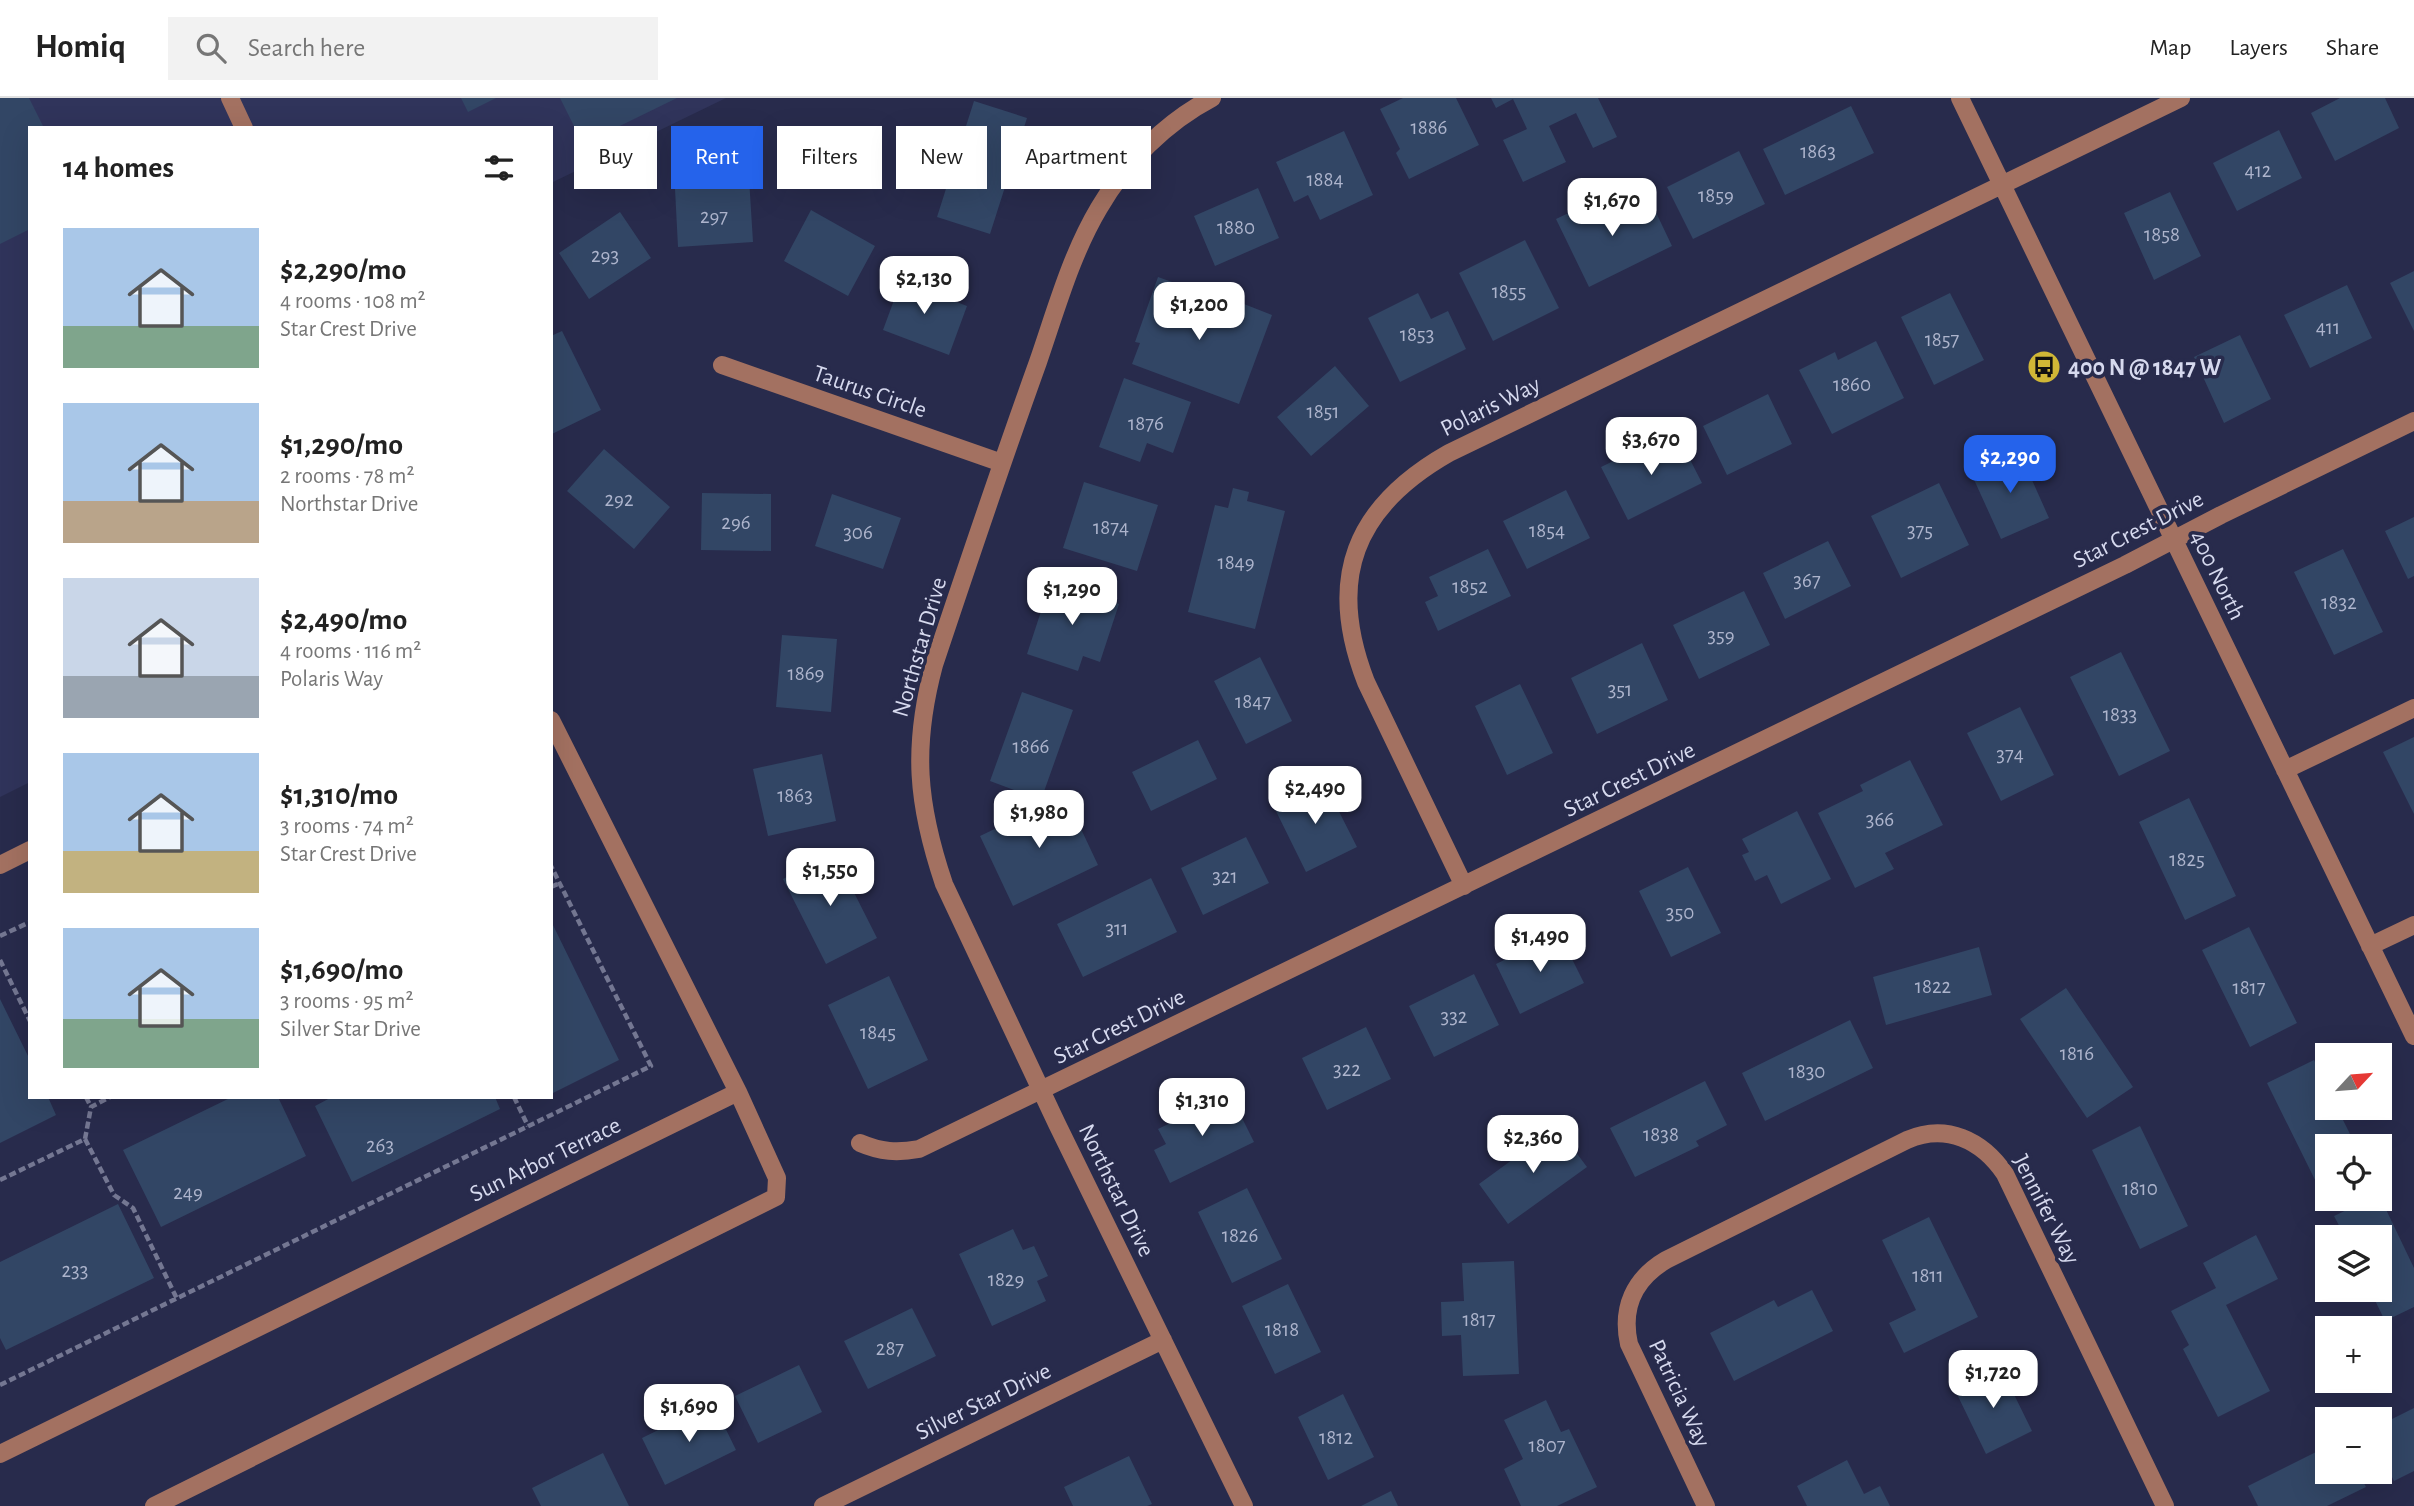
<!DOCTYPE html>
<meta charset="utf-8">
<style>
:root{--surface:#fff;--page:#f2f2f2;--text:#222;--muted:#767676;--line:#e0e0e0;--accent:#2563eb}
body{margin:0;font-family:"Alegreya Sans",sans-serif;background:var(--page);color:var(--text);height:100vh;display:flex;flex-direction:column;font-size:26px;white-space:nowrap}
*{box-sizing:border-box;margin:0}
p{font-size:23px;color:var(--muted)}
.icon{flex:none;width:38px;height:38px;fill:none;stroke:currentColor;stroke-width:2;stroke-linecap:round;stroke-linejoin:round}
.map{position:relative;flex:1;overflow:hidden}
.side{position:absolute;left:28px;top:28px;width:525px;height:973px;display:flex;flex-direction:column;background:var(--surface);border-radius:0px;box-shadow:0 7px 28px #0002}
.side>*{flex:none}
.hud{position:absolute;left:574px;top:28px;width:665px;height:63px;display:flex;gap:14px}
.needle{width:46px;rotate:64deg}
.controls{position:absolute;left:2315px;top:945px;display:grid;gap:14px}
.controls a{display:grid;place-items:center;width:77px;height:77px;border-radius:0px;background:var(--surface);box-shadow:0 7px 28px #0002;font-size:35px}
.price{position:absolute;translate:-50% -60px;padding:0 16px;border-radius:14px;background:#fff;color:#222;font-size:23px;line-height:46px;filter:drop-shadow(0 2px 4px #0008)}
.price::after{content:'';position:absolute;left:50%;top:42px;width:21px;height:16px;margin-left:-10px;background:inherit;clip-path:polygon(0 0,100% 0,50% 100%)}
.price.current{background:var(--accent);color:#fff}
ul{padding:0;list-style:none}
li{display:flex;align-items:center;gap:21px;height:175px;padding:0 35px}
li span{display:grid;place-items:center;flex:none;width:196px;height:140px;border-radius:0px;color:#555}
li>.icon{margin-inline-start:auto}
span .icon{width:84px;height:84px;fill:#fffc;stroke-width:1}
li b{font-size:30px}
h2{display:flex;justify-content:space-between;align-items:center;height:84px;padding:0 35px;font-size:30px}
.chip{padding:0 24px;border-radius:0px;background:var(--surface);box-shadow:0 7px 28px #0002;font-size:24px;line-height:63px}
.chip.current{background:var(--accent);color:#fff}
header{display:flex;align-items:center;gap:42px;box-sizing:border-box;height:98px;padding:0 35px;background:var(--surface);border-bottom:2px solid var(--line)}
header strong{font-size:33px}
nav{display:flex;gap:38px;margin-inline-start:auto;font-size:24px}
.search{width:490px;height:63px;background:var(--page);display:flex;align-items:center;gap:18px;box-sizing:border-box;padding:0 24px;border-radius:0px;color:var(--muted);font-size:26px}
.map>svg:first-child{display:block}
.built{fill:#30345b}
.building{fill:#324665}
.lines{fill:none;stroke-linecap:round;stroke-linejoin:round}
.path{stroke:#747792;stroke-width:4.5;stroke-dasharray:7 3.5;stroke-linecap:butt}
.minor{stroke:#a37161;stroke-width:18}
.labels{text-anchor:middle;stroke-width:7;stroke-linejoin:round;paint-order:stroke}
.number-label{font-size:21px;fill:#adb4cc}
.poi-label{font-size:24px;font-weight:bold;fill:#d6d9ee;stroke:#282b4c;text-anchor:start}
.street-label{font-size:24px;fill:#d6d9ee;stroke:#282b4c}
</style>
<header>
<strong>Homiq</strong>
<div class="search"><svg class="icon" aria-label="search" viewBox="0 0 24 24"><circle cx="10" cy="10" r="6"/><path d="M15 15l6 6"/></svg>Search here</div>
<nav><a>Map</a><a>Layers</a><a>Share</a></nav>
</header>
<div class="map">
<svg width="2414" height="1408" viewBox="0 0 2414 1408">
<rect width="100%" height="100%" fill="#282b4c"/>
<path class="built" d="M0 0H726L551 85V30H30V684L0 699Z"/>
<path class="building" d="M0 0H29L44 30H30V131L0 146Z
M461 0H496L468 14Z
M560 0H677L583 46Z
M1403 0H1456L1479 47 1409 81 1396 55 1400 51 1380 11Z
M1491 0H1598L1617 39 1593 50 1576 15 1549 28 1566 64 1523 84 1503 42 1527 31 1513 1 1496 10Z
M2340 0H2385L2399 30 2335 63 2311 15Z
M974 3 1027 20 990 136 937 119Z
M1851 8 1874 55 1785 97 1763 51Z
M2279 32 2302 80 2237 113 2213 65Z
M1344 33 1373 97 1320 122 1308 97 1294 104 1276 64Z
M1739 53 1765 106 1693 141 1667 89Z
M748 64 753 144 678 149 675 91 714 89 712 66Z
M1258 90 1279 140 1215 168 1194 118Z
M2170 94 2201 158 2154 182 2124 115Z
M1606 97 1617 121 1651 104 1672 148 1589 189 1556 121Z
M811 112 875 148 848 198 784 163Z
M620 114 651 160 589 201 559 155Z
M1525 142 1559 210 1493 243 1459 175Z
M2414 173V233L2390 185Z
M904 175 923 182 920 190 967 208 949 257 883 232Z
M1158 179 1203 195 1196 215 1235 230 1244 206 1272 217 1239 306 1132 266 1140 245 1135 244Z
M2347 187 2372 240 2310 270 2284 217Z
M1418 195 1431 221 1448 213 1466 251 1400 284 1368 220Z
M1950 195 1984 262 1934 287 1901 219Z
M562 233 601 312 552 336 551 238Z
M2240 237 2271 301 2224 325 2194 259Z
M1876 243 1904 300 1832 336 1799 272 1835 254 1838 262Z
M1335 268 1369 308 1311 358 1277 319Z
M1124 280 1191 304 1173 355 1147 345 1140 364 1099 349Z
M1768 296 1792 346 1727 377 1703 328Z
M1678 338 1702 385 1628 422 1601 369 1638 351 1641 357Z
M604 351 670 409 634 451 567 393Z
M2019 353 2049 420 2001 441 1971 375Z
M1084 384 1158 407 1137 473 1063 450Z
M1939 385 1969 447 1901 480 1871 418Z
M1233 390 1249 394 1247 403 1285 413 1255 531 1188 514 1215 407 1228 410Z
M1566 392 1590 440 1527 471 1503 423Z
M702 395 771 396V453L701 452Z
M832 396 901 420 883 471 815 448Z
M2414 419V478L2408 481 2385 433Z
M1828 443 1851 488 1785 521 1763 475Z
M1488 451 1511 498 1438 533 1425 504 1438 498 1429 479Z
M2343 451 2383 534 2334 557 2294 474Z
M1051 483 1119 506 1100 564 1083 558 1078 573 1027 556Z
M1744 493 1770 547 1699 581 1673 527Z
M782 537 837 541 831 614 776 609Z
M1642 545 1668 602 1597 636 1571 580Z
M2121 554 2170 653 2119 678 2070 579Z
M1260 559 1292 623 1246 646 1214 583Z
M1520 586 1553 655 1507 677 1475 608Z
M1022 594 1073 612 1041 702 990 683Z
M2020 609 2054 677 2001 703 1967 635Z
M2414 639V716L2383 654Z
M1198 642 1217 681 1151 713 1132 674Z
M822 656 836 723 768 738 753 671Z
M1910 662 1943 727 1885 755 1894 771 1855 790 1818 715 1863 693 1860 687Z
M1323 682 1357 749 1306 774 1273 707Z
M1065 697 1098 767 1013 808 980 738Z
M2189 700 2236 798 2185 822 2139 724Z
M1797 713 1831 781 1781 806 1767 777 1755 783 1742 757 1749 754 1742 741Z
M1246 739 1269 785 1203 817 1181 770Z
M834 755 877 840 826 866 783 781Z
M1688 769 1721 835 1671 859 1639 793Z
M1151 780 1177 834 1083 879 1057 826Z
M551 823 619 962 551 996Z
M2249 829 2297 925 2250 949 2202 852Z
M1559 835 1584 885 1520 916 1496 866Z
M1979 849 1992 897 1886 927 1873 879Z
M1474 876 1499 927 1434 959 1409 908Z
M889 878 928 962 868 991 828 907Z
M2066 890 2133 989 2087 1020 2020 921Z
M0 901 30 962V999H48L56 1017 0 1045Z
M1850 922 1873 970 1765 1023 1742 975Z
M1366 929 1391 981 1327 1012 1302 960Z
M2314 962 2328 990V1010H2337L2356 1048H2328V1083L2318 1088 2267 985Z
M1705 983 1727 1027 1696 1043 1699 1048 1635 1079 1610 1030Z
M1230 996 1254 1044 1170 1085 1154 1052 1166 1046 1158 1031Z
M232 999H278L306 1058 161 1129 123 1052Z
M332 999H495L500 1011 352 1084 315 1008Z
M2140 1028 2188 1128 2140 1151 2092 1052Z
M1557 1029 1587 1069 1508 1126 1479 1086Z
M1247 1090 1282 1161 1232 1185 1198 1114Z
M2370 1101H2381L2414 1170V1209L2385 1223 2370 1192H2380V1139H2345L2334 1118Z
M118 1106 154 1180 6 1252 0 1240V1164Z
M1929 1119 1978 1219 1904 1255 1889 1225 1916 1212 1882 1142Z
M1013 1131 1023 1152 1034 1148 1048 1178 1037 1183 1046 1203 992 1228 959 1156Z
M2256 1137 2278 1181 2226 1207 2270 1293 2218 1319 2183 1251 2189 1247 2171 1213 2216 1190 2203 1165Z
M1514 1163 1519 1276 1463 1278 1461 1237 1442 1238 1441 1204 1464 1203 1462 1165Z
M1288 1186 1321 1254 1275 1276 1242 1208Z
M1812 1192 1833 1233 1734 1283 1710 1235 1774 1202 1778 1209Z
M912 1210 936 1258 868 1291 844 1243Z
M799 1267 822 1314 758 1345 735 1298Z
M2000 1268 2032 1333 1986 1356 1954 1290Z
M1343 1296 1374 1359 1328 1382 1298 1319Z
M1546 1302 1561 1334 1569 1331 1597 1389 1557 1408H1521L1504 1371 1523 1361 1504 1322Z
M713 1305 736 1352 665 1387 642 1340Z
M2414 1310V1373L2394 1383 2380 1356V1327Z
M2328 1348V1374H2358L2366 1389 2327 1408H2258L2248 1388Z
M603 1355 629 1408H541L532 1390Z
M1129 1358 1152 1406 1147 1408H1073L1064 1389Z
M1847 1362 1864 1396 1880 1388 1890 1408H1807L1797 1388Z
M1391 1393 1398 1408H1361Z"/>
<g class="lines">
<path class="path" d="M551 789 560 785
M0 838 30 824
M0 862 30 923
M86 999 91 1009
M514 999 528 1028
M85 1041 114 1097 133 1110 177 1201
M0 1082 85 1041 91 1009 110 999
M0 1287 651 968 551 768"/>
<path class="minor" d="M230 0 244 30
M1212 0C1166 24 1125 65 1099 110 1071 157 1056 212 1038 264 1002 364 968 465 934 567 912 649 917 706 944 786L1057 1026 1244 1408
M1960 0 2414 938
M722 267 1002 365
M2285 672 2414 610
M0 767 30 752
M1464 788 1366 584C1326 481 1354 409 1449 355L2181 0
M2370 848 2414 827
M860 1045C881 1054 897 1055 919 1051L2125 467 2221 417 2414 323
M0 1356 738 994
M154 1408 776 1099 777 1080 738 994 551 622
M823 1408 1163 1242
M1706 1408 1629 1246C1621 1210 1634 1181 1666 1162L1907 1042C1946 1025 1982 1042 2005 1076L2165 1408"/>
</g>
<defs>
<symbol id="bus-disc" viewBox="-11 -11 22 22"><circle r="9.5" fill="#d0b736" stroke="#282b4c"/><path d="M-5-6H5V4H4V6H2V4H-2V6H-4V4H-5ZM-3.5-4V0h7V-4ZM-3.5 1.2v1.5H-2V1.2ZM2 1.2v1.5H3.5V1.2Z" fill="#111"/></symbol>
</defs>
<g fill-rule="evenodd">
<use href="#bus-disc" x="2025" y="250" width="38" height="38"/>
</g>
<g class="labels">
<g class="number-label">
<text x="1429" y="36">1886</text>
<text x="1818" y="60">1863</text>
<text x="2258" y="79">412</text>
<text x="1325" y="88">1884</text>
<text x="1716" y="104">1859</text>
<text x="714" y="125">297</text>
<text x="1236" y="136">1880</text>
<text x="2162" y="143">1858</text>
<text x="605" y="164">293</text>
<text x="1509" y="200">1855</text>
<text x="2328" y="236">411</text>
<text x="1417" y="243">1853</text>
<text x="1942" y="248">1857</text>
<text x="1852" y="293">1860</text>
<text x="1323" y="320">1851</text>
<text x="1146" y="332">1876</text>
<text x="619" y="408">292</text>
<text x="736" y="431">296</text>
<text x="1111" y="436">1874</text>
<text x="1547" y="439">1854</text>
<text x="1920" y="439">375</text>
<text x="858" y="441">306</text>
<text x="1236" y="471">1849</text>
<text x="1807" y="489">367</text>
<text x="1470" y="495">1852</text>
<text x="2339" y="511">1832</text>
<text x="1721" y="544">359</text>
<text x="806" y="582">1869</text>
<text x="1620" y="598">351</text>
<text x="1253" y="610">1847</text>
<text x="2120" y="623">1833</text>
<text x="1031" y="655">1866</text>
<text x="2010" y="663">374</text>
<text x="795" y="704">1863</text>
<text x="1880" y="728">366</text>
<text x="2187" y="768">1825</text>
<text x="1225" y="785">321</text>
<text x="1680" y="821">350</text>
<text x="1117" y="837">311</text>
<text x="1933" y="895">1822</text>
<text x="2249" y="896">1817</text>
<text x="1454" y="925">332</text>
<text x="878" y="941">1845</text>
<text x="2077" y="962">1816</text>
<text x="1347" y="978">322</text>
<text x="1807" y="980">1830</text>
<text x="1661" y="1043">1838</text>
<text x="380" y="1054">263</text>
<text x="2140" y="1097">1810</text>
<text x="188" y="1101">249</text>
<text x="1240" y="1144">1826</text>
<text x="75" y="1179">233</text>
<text x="1928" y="1184">1811</text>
<text x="1006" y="1188">1829</text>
<text x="1479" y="1228">1817</text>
<text x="1282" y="1238">1818</text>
<text x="890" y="1257">287</text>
<text x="1336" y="1346">1812</text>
<text x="1547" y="1354">1807</text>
</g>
<g class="poi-label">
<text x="2068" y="277">400 N @ 1847 W</text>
</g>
<g class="street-label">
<text transform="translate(870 293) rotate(19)" y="8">Taurus Circle</text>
<text transform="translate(1490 308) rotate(-26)" y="8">Polaris Way</text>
<text transform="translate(2138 431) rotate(-27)" y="8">Star Crest Drive</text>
<text transform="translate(2218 477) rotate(64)" y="8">400 North</text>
<text transform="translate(919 549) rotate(-74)" y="8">Northstar Drive</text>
<text transform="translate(1629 681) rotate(-26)" y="8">Star Crest Drive</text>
<text transform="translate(1119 928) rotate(-26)" y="8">Star Crest Drive</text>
<text transform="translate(545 1061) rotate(-26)" y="8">Sun Arbor Terrace</text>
<text transform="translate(1117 1092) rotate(64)" y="8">Northstar Drive</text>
<text transform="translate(2047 1111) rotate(63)" y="8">Jennifer Way</text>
<text transform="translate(1680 1295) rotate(65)" y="8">Patricia Way</text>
<text transform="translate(983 1303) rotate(-26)" y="8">Silver Star Drive</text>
</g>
</g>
</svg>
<div class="controls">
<a><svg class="needle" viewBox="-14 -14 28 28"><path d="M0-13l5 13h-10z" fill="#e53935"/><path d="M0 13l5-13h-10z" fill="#767676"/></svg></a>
<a><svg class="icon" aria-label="locate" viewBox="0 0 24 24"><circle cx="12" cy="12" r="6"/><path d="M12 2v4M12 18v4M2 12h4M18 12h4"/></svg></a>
<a><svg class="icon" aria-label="layers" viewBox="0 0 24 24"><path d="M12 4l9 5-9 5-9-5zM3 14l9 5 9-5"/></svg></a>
<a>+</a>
<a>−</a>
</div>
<b class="price" style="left:1612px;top:140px">$1,670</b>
<b class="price" style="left:924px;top:218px">$2,130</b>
<b class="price" style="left:1199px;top:244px">$1,200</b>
<b class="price" style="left:1651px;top:379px">$3,670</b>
<b class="price current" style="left:2010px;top:397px">$2,290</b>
<b class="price" style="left:1072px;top:529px">$1,290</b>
<b class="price" style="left:1315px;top:728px">$2,490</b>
<b class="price" style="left:1039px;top:752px">$1,980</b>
<b class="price" style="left:830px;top:810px">$1,550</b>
<b class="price" style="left:1540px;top:876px">$1,490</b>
<b class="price" style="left:1202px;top:1040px">$1,310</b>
<b class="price" style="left:1533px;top:1077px">$2,360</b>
<b class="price" style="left:1993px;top:1312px">$1,720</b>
<b class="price" style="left:689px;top:1346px">$1,690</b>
<div class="hud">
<a class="chip">Buy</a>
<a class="chip current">Rent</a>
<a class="chip">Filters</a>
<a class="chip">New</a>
<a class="chip">Apartment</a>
</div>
<section class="side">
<h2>14 homes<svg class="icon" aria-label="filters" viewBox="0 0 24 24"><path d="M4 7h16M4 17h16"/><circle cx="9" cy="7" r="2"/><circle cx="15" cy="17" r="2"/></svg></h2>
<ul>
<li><span style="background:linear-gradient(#a9c7e8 70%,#7fa58c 0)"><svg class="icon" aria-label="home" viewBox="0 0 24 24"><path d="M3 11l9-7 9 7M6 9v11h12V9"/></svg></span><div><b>$2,290/mo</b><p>4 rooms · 108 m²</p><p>Star Crest Drive</p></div></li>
<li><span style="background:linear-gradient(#a9c7e8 70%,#b9a48a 0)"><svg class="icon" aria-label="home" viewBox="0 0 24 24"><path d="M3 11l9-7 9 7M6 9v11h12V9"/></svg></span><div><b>$1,290/mo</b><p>2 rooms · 78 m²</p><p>Northstar Drive</p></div></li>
<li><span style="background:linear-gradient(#c9d6e8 70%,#9aa5b1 0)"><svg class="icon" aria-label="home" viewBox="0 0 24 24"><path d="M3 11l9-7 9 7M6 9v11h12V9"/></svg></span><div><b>$2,490/mo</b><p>4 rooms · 116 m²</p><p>Polaris Way</p></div></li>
<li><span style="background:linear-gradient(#a9c7e8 70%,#c2b280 0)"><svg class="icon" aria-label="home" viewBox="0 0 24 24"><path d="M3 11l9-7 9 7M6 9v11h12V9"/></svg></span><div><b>$1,310/mo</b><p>3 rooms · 74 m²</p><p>Star Crest Drive</p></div></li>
<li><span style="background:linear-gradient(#a9c7e8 65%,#7fa58c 0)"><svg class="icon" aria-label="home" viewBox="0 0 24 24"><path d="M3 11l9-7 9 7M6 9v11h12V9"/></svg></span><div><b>$1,690/mo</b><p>3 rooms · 95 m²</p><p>Silver Star Drive</p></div></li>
</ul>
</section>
</div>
